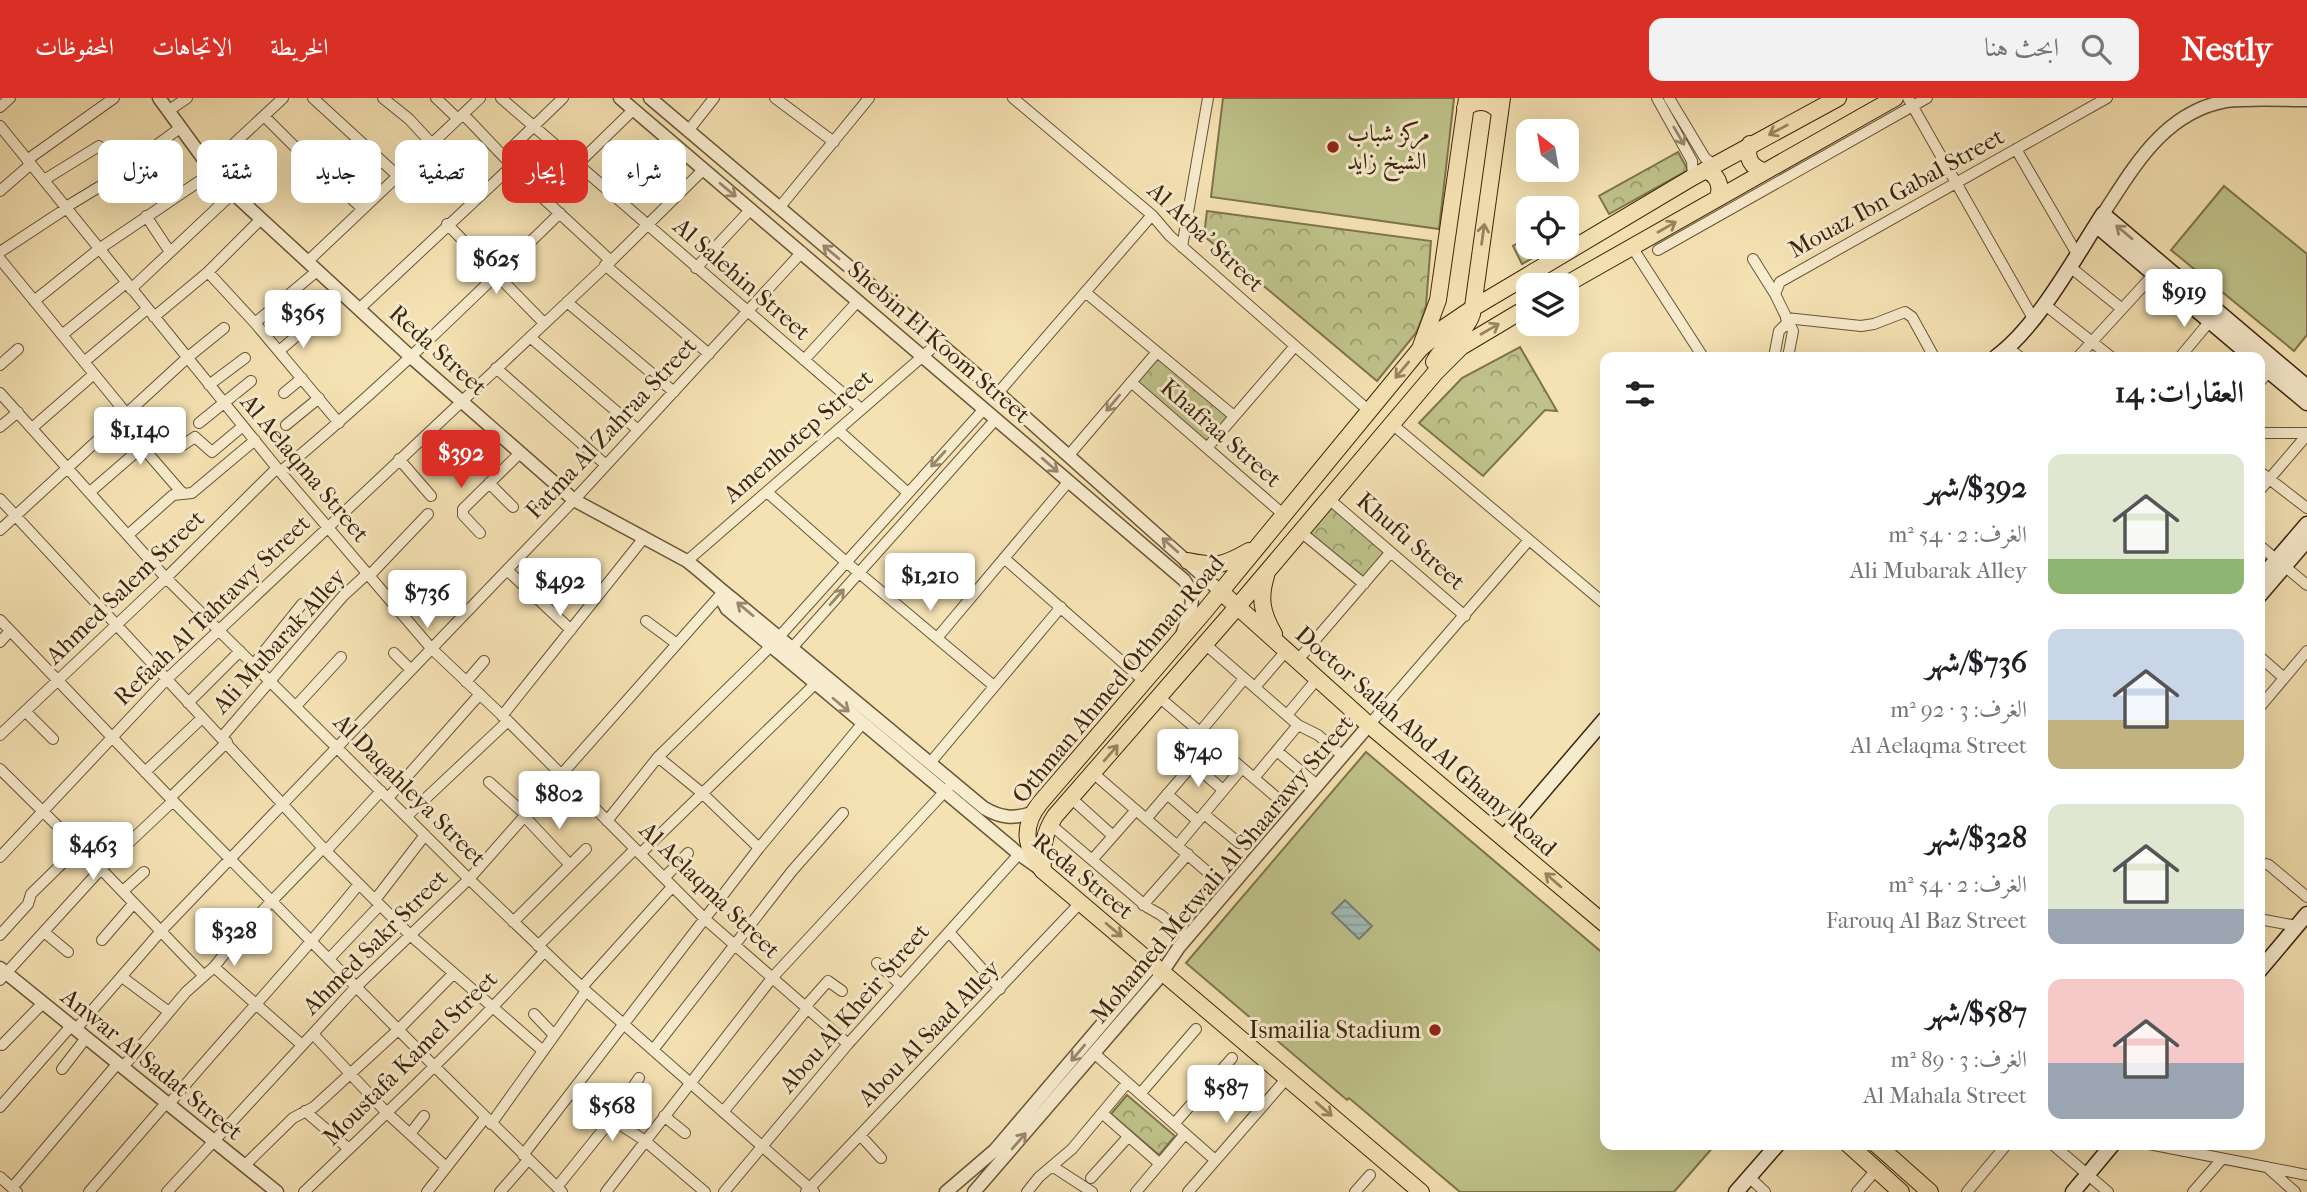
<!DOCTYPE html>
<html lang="ar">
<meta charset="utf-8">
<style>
:root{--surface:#fff;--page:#f2f2f2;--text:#202124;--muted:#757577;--accent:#d93025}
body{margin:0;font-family:"IM FELL French Canon",Amiri,serif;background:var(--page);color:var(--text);direction:rtl;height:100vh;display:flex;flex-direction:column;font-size:26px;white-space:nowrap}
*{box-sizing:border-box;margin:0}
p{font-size:23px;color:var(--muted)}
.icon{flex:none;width:38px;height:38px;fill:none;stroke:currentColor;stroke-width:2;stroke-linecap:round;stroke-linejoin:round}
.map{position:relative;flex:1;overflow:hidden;direction:ltr}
.sheet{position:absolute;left:1600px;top:254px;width:665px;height:798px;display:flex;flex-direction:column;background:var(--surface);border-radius:14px;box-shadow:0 7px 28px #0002;direction:rtl}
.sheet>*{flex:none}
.top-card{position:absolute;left:21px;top:42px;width:665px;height:63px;direction:rtl;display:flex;gap:14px}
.needle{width:46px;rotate:329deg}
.controls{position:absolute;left:1516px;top:21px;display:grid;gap:14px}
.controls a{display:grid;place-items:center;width:63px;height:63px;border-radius:14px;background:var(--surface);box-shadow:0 7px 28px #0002;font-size:35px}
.price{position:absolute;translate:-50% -60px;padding:0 16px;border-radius:7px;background:#fff;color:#222;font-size:23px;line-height:46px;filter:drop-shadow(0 2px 4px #0008)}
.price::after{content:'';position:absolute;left:50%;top:42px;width:21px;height:16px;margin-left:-10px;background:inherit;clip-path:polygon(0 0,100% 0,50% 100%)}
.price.active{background:var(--accent);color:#fff}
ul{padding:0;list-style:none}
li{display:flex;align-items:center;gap:21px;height:175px;padding:0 21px}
li span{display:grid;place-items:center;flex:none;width:196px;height:140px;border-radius:14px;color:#555}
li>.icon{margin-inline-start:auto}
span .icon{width:84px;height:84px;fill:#fffc;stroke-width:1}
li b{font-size:30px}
h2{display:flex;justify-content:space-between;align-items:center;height:84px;padding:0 21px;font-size:30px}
.pill{padding:0 24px;border-radius:14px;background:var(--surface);box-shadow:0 7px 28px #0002;font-size:24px;line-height:63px}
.pill.active{background:var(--accent);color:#fff}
header{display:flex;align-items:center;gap:42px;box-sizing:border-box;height:98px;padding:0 35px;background:var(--accent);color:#fff}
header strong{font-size:33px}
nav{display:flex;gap:38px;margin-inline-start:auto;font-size:24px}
.search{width:490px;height:63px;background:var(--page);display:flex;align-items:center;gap:18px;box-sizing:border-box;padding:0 24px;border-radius:14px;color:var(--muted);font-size:26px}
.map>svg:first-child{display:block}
.park{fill:url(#park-crowns);stroke:#7e744c;stroke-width:2}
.garden{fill:#bfc28a;stroke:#7e744c;stroke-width:2}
.water{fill:url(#water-rules);stroke:#788073;stroke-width:2}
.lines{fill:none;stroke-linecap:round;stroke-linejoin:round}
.minor-casing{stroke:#6a5437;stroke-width:12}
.tertiary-casing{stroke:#6a5437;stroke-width:15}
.secondary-casing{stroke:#3c250e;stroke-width:17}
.primary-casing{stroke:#3c250e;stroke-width:18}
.minor{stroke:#f8ecce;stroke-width:10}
.tertiary{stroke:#f8ecce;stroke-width:12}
.secondary{stroke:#f8ecce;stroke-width:14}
.primary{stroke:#f5e2b3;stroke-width:16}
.oneway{stroke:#988460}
.oneway2{stroke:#9a886e}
.poi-dot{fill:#8f2418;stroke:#f8ecce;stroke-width:2.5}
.labels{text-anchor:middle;stroke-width:6;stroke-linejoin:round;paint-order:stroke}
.poi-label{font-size:24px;fill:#3c250e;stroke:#f8ecce;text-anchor:start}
.street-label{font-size:24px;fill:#3c250e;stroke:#f8ecce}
</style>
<header>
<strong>Nestly</strong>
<div class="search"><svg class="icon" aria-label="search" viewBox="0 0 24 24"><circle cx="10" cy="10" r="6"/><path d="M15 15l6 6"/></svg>ابحث هنا</div>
<nav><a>الخريطة</a><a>الاتجاهات</a><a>المحفوظات</a></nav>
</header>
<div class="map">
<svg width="2307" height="1094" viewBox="0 0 2307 1094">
<defs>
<pattern id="park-crowns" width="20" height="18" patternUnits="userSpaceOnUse" patternTransform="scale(1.75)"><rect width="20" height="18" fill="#bfc28a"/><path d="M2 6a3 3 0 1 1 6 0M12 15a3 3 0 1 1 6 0" fill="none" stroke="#9c9d6f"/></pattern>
<pattern id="water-rules" width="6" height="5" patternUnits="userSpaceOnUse" patternTransform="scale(1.75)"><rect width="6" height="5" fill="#a0bcb7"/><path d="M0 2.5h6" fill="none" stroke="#8ba19c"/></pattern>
</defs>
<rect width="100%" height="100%" fill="#f5e2b3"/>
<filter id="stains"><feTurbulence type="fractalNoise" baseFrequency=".00286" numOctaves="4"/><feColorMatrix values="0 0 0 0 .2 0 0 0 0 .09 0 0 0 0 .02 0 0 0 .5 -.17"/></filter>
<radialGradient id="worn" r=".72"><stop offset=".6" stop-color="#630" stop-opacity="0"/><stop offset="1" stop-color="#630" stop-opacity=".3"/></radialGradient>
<path class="park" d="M1678 54 1688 72 1609 116 1599 98Z
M1207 113 1431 143 1426 208 1421 223 1416 235 1377 283 1204 138Z
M1528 139V149H1553L1522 166 1513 148Z
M1520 249 1557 313 1545 312 1483 378 1419 325 1462 280Z
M1158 256 1231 318 1207 348 1134 284Z
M1332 405 1389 455 1364 484 1307 436Z
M1127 997 1175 1038 1159 1057 1111 1016Z"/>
<path class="garden" d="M1223 0H1454L1439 131 1211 99Z
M2224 88 2307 156V237L2294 253 2171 152Z
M1366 654 1605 857V1046L1715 1047 1674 1094H1460L1349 1000 1347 1002 1186 865Z"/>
<path class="water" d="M1345 802 1372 828 1359 841 1332 815Z"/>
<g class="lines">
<defs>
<path id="minor" d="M313 0 398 78
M383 0 409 21 432 46
M436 0 458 21
M501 0 861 311
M775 0 834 44
M1013 0 1152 117 1170 138 1368 312
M1657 0 1692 63 1693 79
M1669 0 1705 60 1714 67
M1908 0 2034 222
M0 9 10 0
M168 13 187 0
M463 16 543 100 611 163
M264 18 329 83 340 90 363 111
M0 28 277 370 431 550 508 623 705 821 848 946
M688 33 714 0
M2016 51 2077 156
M503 58 563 0
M27 62 114 0
M209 69 283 0
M44 82 99 48
M0 93 31 66
M543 100 634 11
M66 109 99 89 180 30
M779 110 869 0
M146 118 170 154
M447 126 544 225
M1182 149 1208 0
M1632 149 1703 259
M1658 152 1927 0
M0 154 67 110
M0 161 126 315
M1753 161 1775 196
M307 164 480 0
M605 167 709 256
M2069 168 2122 211
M696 170 751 111
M208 174 255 225 339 325
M131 191 233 95
M1085 194 1234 318
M34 203 99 151 213 74
M567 204 674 294
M2044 206 2111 259
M359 211 512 68
M154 219 208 174 261 121
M1786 220 1861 228 1874 226 1905 214 1912 219 1934 259
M255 225 317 173
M62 237 126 185
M530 239 638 332
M2008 250 2020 259
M279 253 307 229
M1774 259 1779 233 1788 224
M1788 259 1793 233 1775 196 1780 184 2107 0
M2078 259 2154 176
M2180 259 2210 223
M804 262 858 203
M84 264 147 211
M0 267 18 251
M496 270 606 367
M1131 284 1284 417
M2259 285 2269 273
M209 287 245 260
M0 295 166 480 469 781 586 893 814 1094
M284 295 302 280
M998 295 1152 117
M119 322 183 396
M199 325 251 283
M1392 326 1605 506
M286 327 319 300
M0 329 18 314
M32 330 94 276
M838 332 908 395
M2259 335H2307
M183 347 195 339 212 354 243 328
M1207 350 1295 248
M1069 357 1157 254
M399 361 431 398
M2259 373 2307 410
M280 374C378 293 469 204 560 115
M489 385 513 409
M2259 393 2307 337
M90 394 142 349
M767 394 846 464 994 588
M0 401 323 750 410 837 543 953
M1329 401 1465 518
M0 432 187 260 224 230
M1301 434 1364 486
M480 435 463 417V411L519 356
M128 437 173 397 192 395 255 342
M2259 447 2307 487
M1004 460 1144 583
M687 463 938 245
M507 472 571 532
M369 478 428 416
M0 522 173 703 435 969 562 1094
M646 523 677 546
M779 539 984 311
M937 540 1069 383
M0 544 10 533
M1205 546 1298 627 1318 637 1343 658
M792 550 996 321
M394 555 411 572
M2259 558 2284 580
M1297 563 1390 455
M254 566 302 506
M466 584 484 563
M1255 589 1286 553
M1159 599 1282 704
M188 605 240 553
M296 608 341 559
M2259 610 2307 553
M25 613 53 641
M1287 617 1317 581
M502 618 643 441
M1369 627 1529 442
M1200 634 1244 581
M0 637 166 480 277 370
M222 639 343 498 367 476
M1277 653 1317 687
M658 659 702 695 759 750
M930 665 1061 509
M1193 666 1223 692
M0 671 101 771 204 878
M145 674 202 620
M1093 675 1218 783
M1254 680 1298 627
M489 684 526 717
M1167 696 1198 723
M170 700 227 644
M388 700 480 596
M1071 700 1113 738
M1204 716 1239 745
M407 718 508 623
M525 719 570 767
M1146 721 1212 644
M607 723 658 659 771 548
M1050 726 1147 809 1161 817 1187 839
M1177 748 1242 670
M326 753 381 693
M640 756 815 586
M0 759 166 582 611 163 704 71
M1092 762 1136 712
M2259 764 2269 767 2307 799
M664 780 688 755
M123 793 144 774
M375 802 425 737
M1143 807 1188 756
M2259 821 2297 828
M513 824 586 751
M44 834 68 854
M949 834 1000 891
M0 837 28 806 31 796 79 749
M102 842 134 805
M538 848 635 751
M329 861 380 807
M877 865 901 887
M214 869 302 947
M122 879 169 914
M0 882 101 771 173 703
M582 889 672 789
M805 909 828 883 842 893
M534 916 554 937
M76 931 161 833 574 402 802 154
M313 936 387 1015 446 1069
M2 947 43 905
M653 952 792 773 843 715
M1095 956 1215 1062
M123 969 186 894 214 869 242 834 323 750
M62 971 86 940
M571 995 644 1042 705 1094
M1140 996 1196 931
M169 1006C231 932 298 862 359 786
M0 1009 71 928
M305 1013 349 1051
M723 1014 807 911
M1102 1015 1160 1066
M664 1018 685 1035
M491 1026 586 893
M1174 1026 1232 960
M410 1036 424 1018
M860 1037 881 1060
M2052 1046 2108 1094
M2149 1046 2307 1077
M523 1057 759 750 862 626
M245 1067 293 1020 314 1009 398 932 453 876
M1052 1068 1092 1094
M2267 1069 2295 1094
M0 1079 17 1094
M1749 1079 1765 1094
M1091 1080 1128 1039
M557 1089 611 1022 639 980
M12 1090 118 965
M89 1094 167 1004
M167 1094 356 889 469 781 722 495
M304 1094C386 1016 468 938 544 854
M427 1094 485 1020
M500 1094 528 1062
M606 1094 772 880 948 690
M724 1094 848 946 1019 756
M806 1094 1081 804
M1027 1094 1039 1079 1072 1051 1127 985
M1136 1094 1185 1036
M1188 1094 1287 980
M1355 1094 1370 1077
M1857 1094 1876 1072
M1967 1094 2007 1046
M2193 1094 2222 1061"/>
<path id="tertiary" d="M159 0 213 74 233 95 411 259 574 402 687 463C704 476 718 490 734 502L984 710C1001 720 1014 721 1032 715
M620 0 1184 482C1198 500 1190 515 1183 534
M650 0 998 295 1220 493
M2103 116C2134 69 2164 14 2226 3 2252 0 2281 2 2307 2
M722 495V502L727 511 1019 756 1039 770
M0 870 277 1094
M946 1094 995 1052 1154 865
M974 1094 1157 882 1179 849 1369 627"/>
<path id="secondary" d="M2096 127 2252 259
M1996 259C2038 228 2074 161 2103 116L2307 289
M2259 265 2307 305
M2259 482 2307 426
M2259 498 2307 442
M1504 739 1605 621
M2259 873 2307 816
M1736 1094 1778 1046
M2073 1094 2113 1046"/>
<path id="primary" d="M1465 10C1477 1 1490 2 1500 14
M1750 46C1745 59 1751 70 1765 73
M1705 72C1718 77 1722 87 1718 99
M1565 187 1895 0
M1421 248 1438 202 1467 0
M1434 264C1443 245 1465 237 1472 216L1502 0
M1188 463C1217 469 1223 468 1249 453
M1266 478C1259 501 1262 515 1274 536
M1220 493 1369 627 1605 826
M1043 773C1042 752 1043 736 1055 718L1238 508 1435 275 1461 249 1528 209
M1848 1046 1901 1094
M1876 1046 1930 1094
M1421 1094 1043 773C1025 749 1021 729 1040 705L1204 514 1420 251 1445 229 1473 210 1693 79 1838 0"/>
</defs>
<use href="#minor" class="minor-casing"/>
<use href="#tertiary" class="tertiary-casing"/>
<use href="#secondary" class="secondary-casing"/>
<use href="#primary" class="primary-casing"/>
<use href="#minor" class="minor"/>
<use href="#tertiary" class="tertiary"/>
<use href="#secondary" class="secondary"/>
<use href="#primary" class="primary"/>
</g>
<defs><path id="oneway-shaft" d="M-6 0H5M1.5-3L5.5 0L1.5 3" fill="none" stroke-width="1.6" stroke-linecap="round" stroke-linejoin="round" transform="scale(1.75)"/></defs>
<g class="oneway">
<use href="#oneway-shaft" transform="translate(1778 32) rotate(152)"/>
<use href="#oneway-shaft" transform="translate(1667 129) rotate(-30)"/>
<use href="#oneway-shaft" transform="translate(1483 136) rotate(-82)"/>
<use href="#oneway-shaft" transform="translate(1490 231) rotate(-30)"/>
<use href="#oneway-shaft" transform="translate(1402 272) rotate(130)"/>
<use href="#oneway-shaft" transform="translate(1111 655) rotate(-49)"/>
<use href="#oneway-shaft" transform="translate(1553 782) rotate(-139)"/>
<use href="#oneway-shaft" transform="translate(1114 832) rotate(40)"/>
<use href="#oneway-shaft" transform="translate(1324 1011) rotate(41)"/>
</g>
<g class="oneway2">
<use href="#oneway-shaft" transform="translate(1679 38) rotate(60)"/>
<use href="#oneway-shaft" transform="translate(728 92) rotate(40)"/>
<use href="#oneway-shaft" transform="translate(2124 134) rotate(-140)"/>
<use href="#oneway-shaft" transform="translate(831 154) rotate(-140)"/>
<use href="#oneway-shaft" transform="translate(1113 305) rotate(130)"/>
<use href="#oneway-shaft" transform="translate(938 361) rotate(132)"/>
<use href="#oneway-shaft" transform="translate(1050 367) rotate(41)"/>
<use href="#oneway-shaft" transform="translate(1170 447) rotate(-138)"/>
<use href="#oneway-shaft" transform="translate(837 499) rotate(-48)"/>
<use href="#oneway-shaft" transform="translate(745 511) rotate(-140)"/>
<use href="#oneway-shaft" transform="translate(841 607) rotate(40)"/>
<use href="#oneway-shaft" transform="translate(1078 955) rotate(130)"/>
<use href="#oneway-shaft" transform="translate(1019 1043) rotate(-49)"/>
</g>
<g class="poi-dot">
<circle cx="1333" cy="49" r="7"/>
<circle cx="1435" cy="932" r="7"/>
</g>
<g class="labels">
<g class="poi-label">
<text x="1347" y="43">مركز شباب<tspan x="1347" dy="28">الشيخ زايد</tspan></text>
<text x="1421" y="940" text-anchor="end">Ismailia Stadium</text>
</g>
<g class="street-label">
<text transform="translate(1896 95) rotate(-29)" y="8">Mouaz Ibn Gabal Street</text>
<text transform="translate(1206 139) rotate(43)" y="8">Al Atba' Street</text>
<text transform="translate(742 181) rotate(41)" y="8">Al Salehin Street</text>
<text transform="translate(939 244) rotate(41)" y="8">Shebin El Koom Street</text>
<text transform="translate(438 252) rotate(42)" y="8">Reda Street</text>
<text transform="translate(611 330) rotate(-47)" y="8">Fatma Al Zahraa Street</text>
<text transform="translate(1221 335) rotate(41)" y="8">Khafraa Street</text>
<text transform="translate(798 338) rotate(-41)" y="8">Amenhotep Street</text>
<text transform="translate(305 370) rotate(50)" y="8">Al Aelaqma Street</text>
<text transform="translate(1411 443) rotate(41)" y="8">Khufu Street</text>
<text transform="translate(125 489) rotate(-44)" y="8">Ahmed Salem Street</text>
<text transform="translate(212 512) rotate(-44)" y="8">Refaah Al Tahtawy Street</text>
<text transform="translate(279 543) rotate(-48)" y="8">Ali Mubarak Alley</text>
<text transform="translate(1118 581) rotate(-50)" y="8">Othman Ahmed Othman Road</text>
<text transform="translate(1426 643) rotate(41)" y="8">Doctor Salah Abd Al Ghany Road</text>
<text transform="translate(410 692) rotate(45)" y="8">Al Daqahleya Street</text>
<text transform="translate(1222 771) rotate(-50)" y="8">Mohamed Metwali Al Shaarawy Street</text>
<text transform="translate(1083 778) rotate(39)" y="8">Reda Street</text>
<text transform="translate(710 792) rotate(44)" y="8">Al Aelaqma Street</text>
<text transform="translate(375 844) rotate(-45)" y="8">Ahmed Sakr Street</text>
<text transform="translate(854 910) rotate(-49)" y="8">Abou Al Kheir Street</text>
<text transform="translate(929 935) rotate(-46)" y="8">Abou Al Saad Alley</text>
<text transform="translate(410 960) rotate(-45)" y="8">Moustafa Kamel Street</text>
<text transform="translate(152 966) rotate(39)" y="8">Anwar Al Sadat Street</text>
</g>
</g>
<rect width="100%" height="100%" filter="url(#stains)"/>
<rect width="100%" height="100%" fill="url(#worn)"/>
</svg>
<div class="controls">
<a><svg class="needle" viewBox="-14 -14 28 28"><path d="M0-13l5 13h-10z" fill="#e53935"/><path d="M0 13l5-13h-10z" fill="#757577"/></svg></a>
<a><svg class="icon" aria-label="locate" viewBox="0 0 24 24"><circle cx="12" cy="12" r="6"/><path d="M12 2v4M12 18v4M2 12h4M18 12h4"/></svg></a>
<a><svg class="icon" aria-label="layers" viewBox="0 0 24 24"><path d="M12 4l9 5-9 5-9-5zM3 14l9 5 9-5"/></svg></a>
</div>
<b class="price" style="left:496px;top:198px">$625</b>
<b class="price" style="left:2184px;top:231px">$919</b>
<b class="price" style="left:303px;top:252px">$365</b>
<b class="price" style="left:140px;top:369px">$1,140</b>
<b class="price active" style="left:461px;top:392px">$392</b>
<b class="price" style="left:930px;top:515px">$1,210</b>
<b class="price" style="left:560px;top:520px">$492</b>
<b class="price" style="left:427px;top:532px">$736</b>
<b class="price" style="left:1198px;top:691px">$740</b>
<b class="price" style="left:559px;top:733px">$802</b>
<b class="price" style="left:93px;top:784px">$463</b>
<b class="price" style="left:234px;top:870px">$328</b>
<b class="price" style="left:1226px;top:1027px">$587</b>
<b class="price" style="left:612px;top:1045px">$568</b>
<div class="top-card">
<a class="pill">شراء</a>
<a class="pill active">إيجار</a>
<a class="pill">تصفية</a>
<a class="pill">جديد</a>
<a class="pill">شقة</a>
<a class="pill">منزل</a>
</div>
<section class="sheet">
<h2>العقارات: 14<svg class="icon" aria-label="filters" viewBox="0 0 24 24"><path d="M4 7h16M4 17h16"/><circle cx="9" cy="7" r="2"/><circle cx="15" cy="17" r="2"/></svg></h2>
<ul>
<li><span style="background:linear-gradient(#dfe7d0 75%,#8fb573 0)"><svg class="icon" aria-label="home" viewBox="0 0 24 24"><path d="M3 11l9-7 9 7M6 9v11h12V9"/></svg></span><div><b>$392/شهر</b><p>الغرف: 2 · 54 m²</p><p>Ali Mubarak Alley</p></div></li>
<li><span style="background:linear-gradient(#c9d6e8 65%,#c2b280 0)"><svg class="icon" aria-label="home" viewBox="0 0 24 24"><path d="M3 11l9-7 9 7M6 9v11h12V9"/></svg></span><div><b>$736/شهر</b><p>الغرف: 3 · 92 m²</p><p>Al Aelaqma Street</p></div></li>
<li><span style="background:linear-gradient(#dfe7d0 75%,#9aa5b1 0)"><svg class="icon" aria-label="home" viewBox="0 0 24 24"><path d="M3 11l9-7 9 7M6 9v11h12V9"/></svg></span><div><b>$328/شهر</b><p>الغرف: 2 · 54 m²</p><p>Farouq Al Baz Street</p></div></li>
<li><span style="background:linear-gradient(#f6c9c9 60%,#9aa5b1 0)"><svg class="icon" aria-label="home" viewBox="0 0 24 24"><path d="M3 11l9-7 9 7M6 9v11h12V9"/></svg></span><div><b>$587/شهر</b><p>الغرف: 3 · 89 m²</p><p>Al Mahala Street</p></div></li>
</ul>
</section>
</div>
